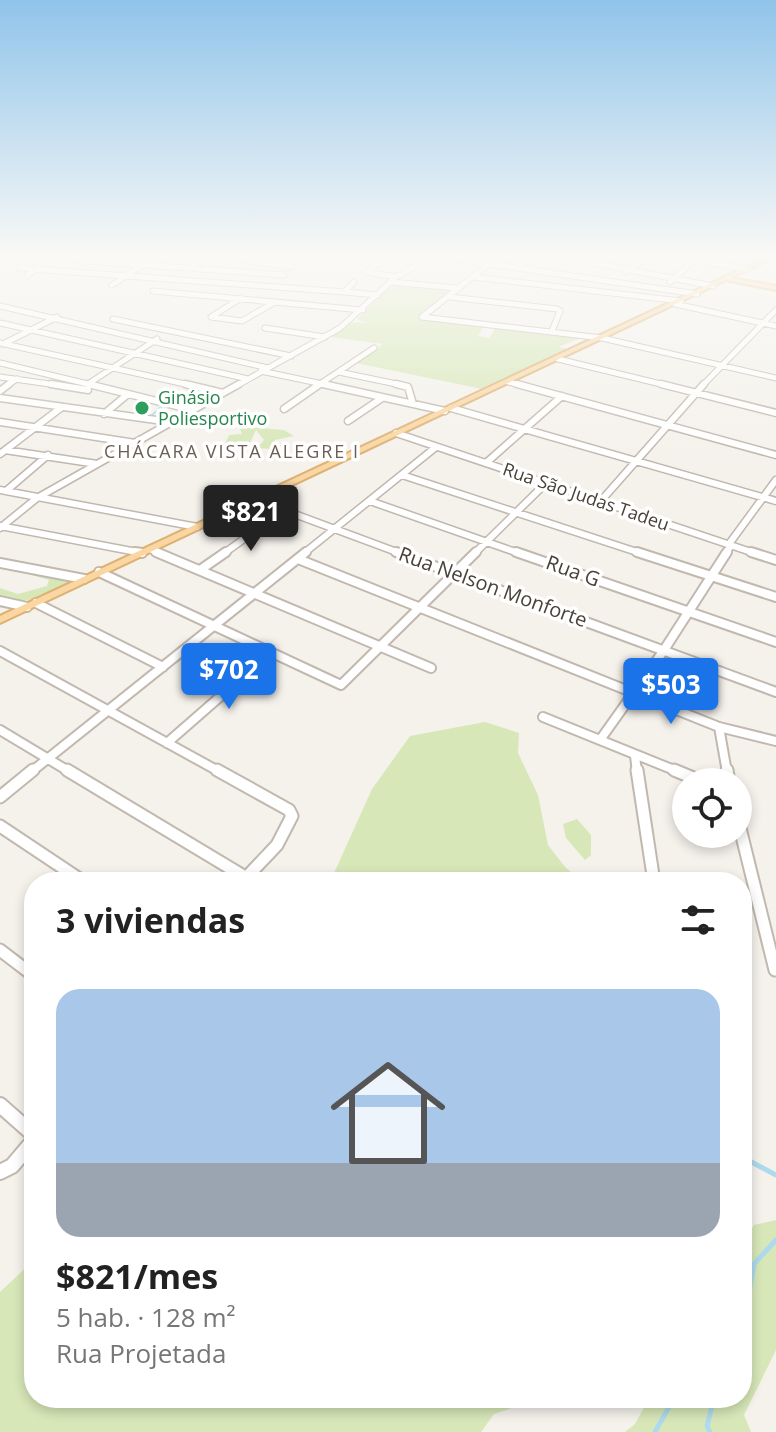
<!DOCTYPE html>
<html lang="es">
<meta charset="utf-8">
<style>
:root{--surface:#fff;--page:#f6f6f6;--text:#222;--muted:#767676;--accent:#1a73e8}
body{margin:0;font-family:"Open Sans",sans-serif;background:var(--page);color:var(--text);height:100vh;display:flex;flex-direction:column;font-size:30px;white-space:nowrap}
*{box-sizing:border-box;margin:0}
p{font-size:26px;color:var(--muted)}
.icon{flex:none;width:44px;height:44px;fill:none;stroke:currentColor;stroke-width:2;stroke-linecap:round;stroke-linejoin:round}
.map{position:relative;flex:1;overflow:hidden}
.drawer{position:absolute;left:24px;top:872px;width:728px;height:536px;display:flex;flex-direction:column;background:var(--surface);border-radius:32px;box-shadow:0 4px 12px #0003}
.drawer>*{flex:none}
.buttons{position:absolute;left:672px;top:768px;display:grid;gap:16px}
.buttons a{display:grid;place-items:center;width:80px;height:80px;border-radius:50%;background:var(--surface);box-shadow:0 4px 12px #0003;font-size:40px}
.price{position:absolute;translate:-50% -68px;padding:0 18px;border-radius:8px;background:var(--accent);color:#fff;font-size:26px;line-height:52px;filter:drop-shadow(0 2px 4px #0008)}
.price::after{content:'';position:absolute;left:50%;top:48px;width:24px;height:18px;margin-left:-12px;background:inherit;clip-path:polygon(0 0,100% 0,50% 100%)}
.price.selected{background:#222;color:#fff}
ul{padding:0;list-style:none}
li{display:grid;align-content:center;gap:16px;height:424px;padding:0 32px}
li span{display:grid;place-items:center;height:248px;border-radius:24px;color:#555}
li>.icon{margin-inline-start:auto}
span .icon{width:144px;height:144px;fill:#fffc;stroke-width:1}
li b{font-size:34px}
h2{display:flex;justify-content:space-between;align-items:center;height:96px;padding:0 32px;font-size:34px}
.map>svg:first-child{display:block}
.green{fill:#d7e7b8}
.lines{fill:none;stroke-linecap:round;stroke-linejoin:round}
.stream-far1{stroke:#addbed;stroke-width:2}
.stream{stroke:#addbed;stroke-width:5}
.minor-far4-casing{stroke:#c1b8af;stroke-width:7}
.minor-far3-casing{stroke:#c1b8af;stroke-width:9}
.minor-far2-casing{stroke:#c1b8af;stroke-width:12}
.minor-far1-casing{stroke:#c1b8af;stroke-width:15}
.minor-casing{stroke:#c1b8af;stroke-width:18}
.major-casing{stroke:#deb071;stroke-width:4}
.minor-far4{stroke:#fff;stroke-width:5}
.minor-far3{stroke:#fff;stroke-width:6}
.minor-far2{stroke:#fff;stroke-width:8}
.minor-far1{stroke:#fff;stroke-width:11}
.minor{stroke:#fff;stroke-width:14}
.major{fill:#f9d6a2;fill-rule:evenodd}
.leisure-dot{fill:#2e9e5b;stroke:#fff;stroke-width:3}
.labels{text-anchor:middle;stroke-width:7;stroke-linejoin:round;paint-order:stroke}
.far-leisure-label{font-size:18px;fill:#27864d;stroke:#fff;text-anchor:start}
.far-neighbourhood-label{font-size:18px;letter-spacing:2px;fill:#6c5e52;stroke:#fff}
.far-street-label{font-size:18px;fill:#4a423a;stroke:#fff}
.street-label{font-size:20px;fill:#4a423a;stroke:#fff}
</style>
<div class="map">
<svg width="776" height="1432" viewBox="0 0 776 1432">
<rect width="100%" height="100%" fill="#f5f2ec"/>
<path class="green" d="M393 284 452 289 418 317 484 325 478 336 490 338 495 327 583 337 558 347 569 349 482 389 356 363 383 344 331 337 353 322 367 323 357 319Z
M246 427 284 430 294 436 275 440 271 449 257 448 264 440 256 430 249 445 224 446 229 435 242 434 240 429Z
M30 570 77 576C58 597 28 604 0 599V588L18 594 47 586 49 580 25 573Z
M485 722 519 733 518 753 538 795 548 845 566 868 583 882H330L372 789 410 736Z
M577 819 591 835V855L585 860 566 838 563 824Z
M776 1220V1350L744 1415 751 1432H625L635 1424 649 1398H742V1246L754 1225Z
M34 1260V1398H542L494 1414 481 1432H0V1292Z"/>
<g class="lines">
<path class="stream-far1" d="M0 261 3 258
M149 418 164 404"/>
<path class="stream" d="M742 1157 776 1175
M742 1331 754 1264 776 1240
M655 1432 674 1398
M710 1432 707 1426 714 1398"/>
<defs>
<path id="minor-far4" d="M228 258 291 267
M386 258 366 272 396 277
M448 258 697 294
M568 258 713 286
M685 258 747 269
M518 267 535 258
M19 268 344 292
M189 269 206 258
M626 272 645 258
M27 276 48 258 284 275
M474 277 681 301
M354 282 344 292 378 295
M390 282 457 288
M670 282 694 260
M112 285 153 258
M153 291 363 310
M450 297 557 309 560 311 552 331
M241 298 211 317 242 321 275 302
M675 304 776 326
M0 306 268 368
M422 317 602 338 776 378
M422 317 490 263
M113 319 291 356
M0 323 248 379
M265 328 325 337
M0 343 194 386
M3 344 57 317
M558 359 669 386
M0 363 96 386
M261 371 332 386
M339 372 406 386
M0 377 64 386
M508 382 524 386
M88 384 157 339
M6 386 17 379
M236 386 340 328 396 277 430 258
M317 386 374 348
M702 386 776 310"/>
<path id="minor-far3" d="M51 384 88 390
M88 384 193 410
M185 384 223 393
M323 384 445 411
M396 384 408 387 413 404
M517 384 776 455
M661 384 776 413
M0 391 9 384
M0 398 170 422
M451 408 776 501
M284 409 320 384
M104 414 128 394
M348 421 382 398
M0 422 135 443
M396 433 757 554
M5 450 97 464
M0 454 62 407
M486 463 562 396
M402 475 643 554
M0 490 197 527
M6 491 48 455
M254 499 402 554
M370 501 521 554
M600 502 704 384
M0 526 142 553
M0 528 37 498 239 384
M729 544 776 480
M150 549 161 554
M223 554 284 510
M303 554 436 447
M474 554 546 483
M726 554 731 545"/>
<path id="minor-far2" d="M135 552 142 553
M156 552 431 668
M396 552 776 692
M516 552 776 642
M637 552 776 597
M751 552 776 560
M298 559 719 727 776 741
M0 563 84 579
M200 570 226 552
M99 572 341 685 476 552
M0 601 27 607
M36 603 163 667
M0 651 220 772
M543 717 679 772
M719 727 727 772
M0 730 70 772
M600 740 664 650 727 552
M167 743 270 653
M635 756 637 772
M31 772 306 552"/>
<path id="minor-far1" d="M67 770 245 877
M217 770 289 810 292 816 277 845 242 882
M637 770 654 882
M674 770 703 782
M727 770 729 782
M0 797 33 770
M738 820 775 970
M0 826 84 882
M0 950 34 976"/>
<path id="minor" d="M0 1105 34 1135
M0 1172 12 1166 34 1140"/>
<path id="major" d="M765 258H772L731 278 776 286V290L726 280 0 623V616Z"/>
</defs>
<use href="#minor-far4" class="minor-far4-casing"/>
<use href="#minor-far3" class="minor-far3-casing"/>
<use href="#minor-far2" class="minor-far2-casing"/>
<use href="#minor-far1" class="minor-far1-casing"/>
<use href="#minor" class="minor-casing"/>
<use href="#major" class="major-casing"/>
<use href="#minor-far4" class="minor-far4"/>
<use href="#minor-far3" class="minor-far3"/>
<use href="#minor-far2" class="minor-far2"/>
<use href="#minor-far1" class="minor-far1"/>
<use href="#minor" class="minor"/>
<use href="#major" class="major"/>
</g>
<linearGradient id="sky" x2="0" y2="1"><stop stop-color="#90c4ea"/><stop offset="0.56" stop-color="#faf9f6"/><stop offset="1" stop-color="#faf9f6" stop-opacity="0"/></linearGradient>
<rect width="776" height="458" fill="url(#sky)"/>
<circle class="leisure-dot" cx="142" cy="408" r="8"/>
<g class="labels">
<g class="far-leisure-label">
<text x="158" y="404">Ginásio<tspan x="158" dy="21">Poliesportivo</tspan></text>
</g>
<g class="far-neighbourhood-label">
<text x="232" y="458">CHÁCARA VISTA ALEGRE I</text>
</g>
<g class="far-street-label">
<text transform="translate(586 497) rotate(19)" y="6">Rua São Judas Tadeu</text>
</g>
<g class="street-label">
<text transform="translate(573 571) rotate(20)" y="7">Rua G</text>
<text transform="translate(493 587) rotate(20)" y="7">Rua Nelson Monforte</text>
</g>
</g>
</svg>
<div class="buttons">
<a><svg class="icon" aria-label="locate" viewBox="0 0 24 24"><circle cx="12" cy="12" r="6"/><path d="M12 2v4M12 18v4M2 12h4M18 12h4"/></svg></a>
</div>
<b class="price selected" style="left:251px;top:553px">$821</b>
<b class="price" style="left:229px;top:711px">$702</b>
<b class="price" style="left:671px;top:726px">$503</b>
<section class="drawer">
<h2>3 viviendas<svg class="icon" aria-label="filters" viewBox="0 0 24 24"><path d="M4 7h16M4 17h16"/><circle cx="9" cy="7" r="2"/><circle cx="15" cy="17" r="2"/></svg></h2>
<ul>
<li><span style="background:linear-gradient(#a9c7e8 70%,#9aa5b1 0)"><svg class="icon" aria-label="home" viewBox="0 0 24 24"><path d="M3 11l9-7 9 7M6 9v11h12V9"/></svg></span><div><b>$821/mes</b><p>5 hab. · 128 m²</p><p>Rua Projetada</p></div></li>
</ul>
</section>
</div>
